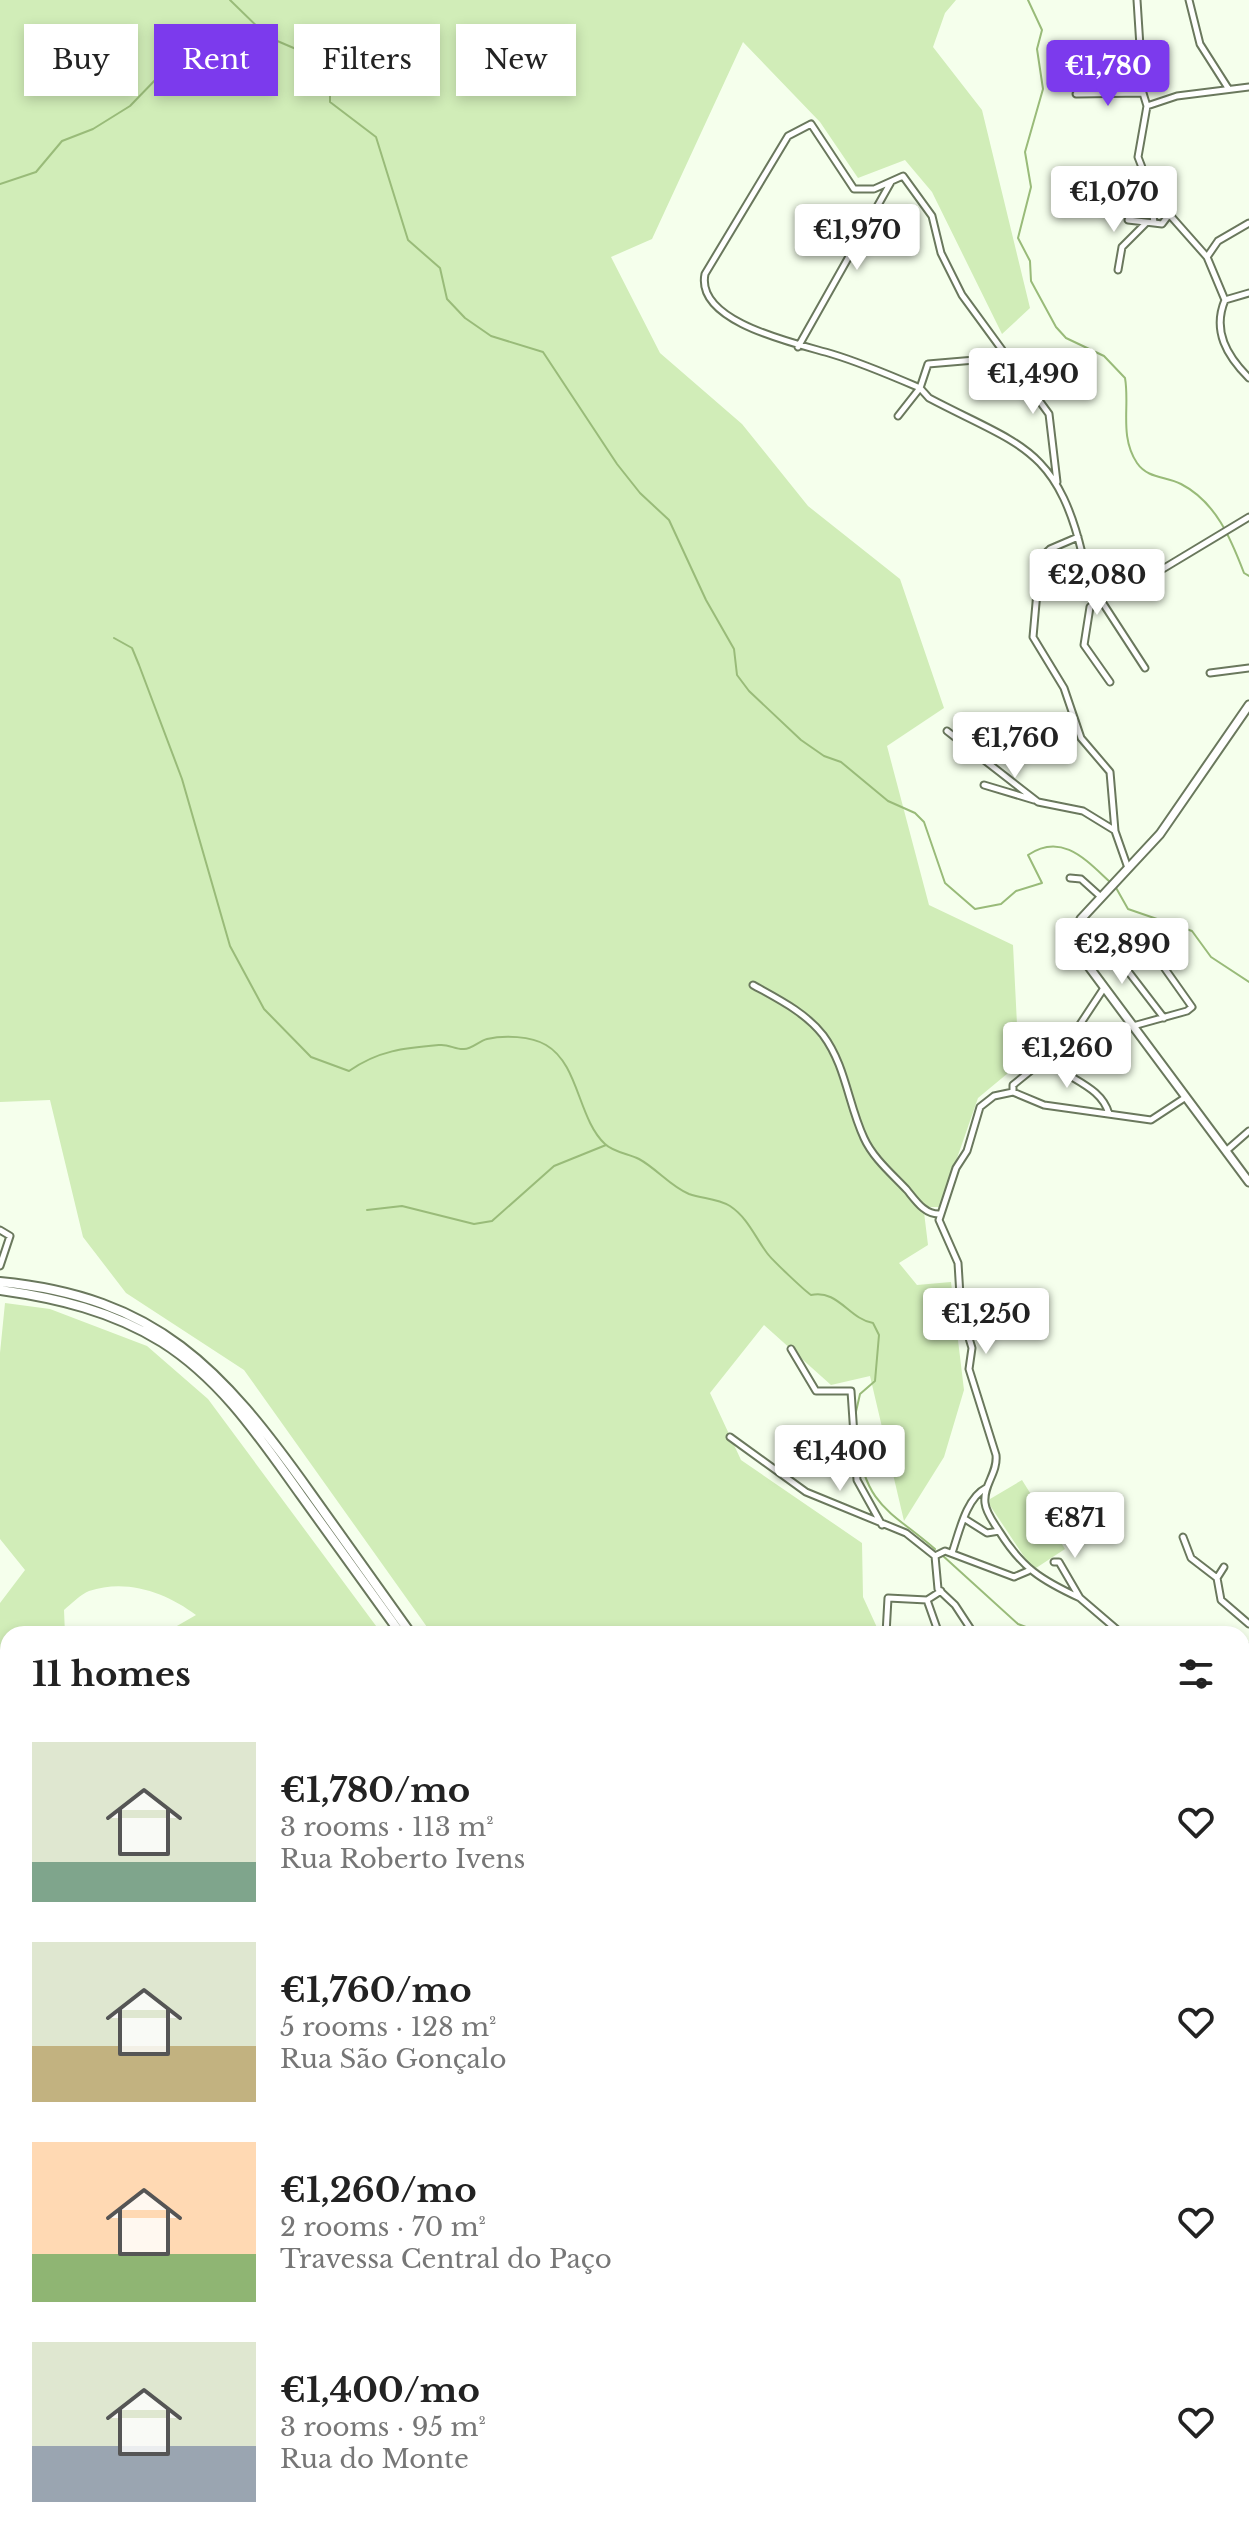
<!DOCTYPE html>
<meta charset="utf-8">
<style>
:root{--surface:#fff;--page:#f6f6f6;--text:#222;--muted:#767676;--accent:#7c3aed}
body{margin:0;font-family:"Libre Baskerville",serif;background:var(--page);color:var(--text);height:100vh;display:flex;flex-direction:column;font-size:30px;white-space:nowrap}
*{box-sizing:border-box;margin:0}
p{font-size:26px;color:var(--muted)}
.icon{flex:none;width:44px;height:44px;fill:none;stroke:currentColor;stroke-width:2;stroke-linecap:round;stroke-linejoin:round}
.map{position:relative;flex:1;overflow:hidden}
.details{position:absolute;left:0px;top:1626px;width:1250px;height:914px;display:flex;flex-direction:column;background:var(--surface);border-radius:24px 24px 0 0;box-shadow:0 4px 12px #0003}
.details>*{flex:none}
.guide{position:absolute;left:24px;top:24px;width:800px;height:72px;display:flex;gap:16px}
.price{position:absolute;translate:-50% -68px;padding:0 18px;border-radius:8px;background:#fff;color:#222;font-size:26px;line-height:52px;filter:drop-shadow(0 2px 4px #0008)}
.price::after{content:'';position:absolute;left:50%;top:48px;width:24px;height:18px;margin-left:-12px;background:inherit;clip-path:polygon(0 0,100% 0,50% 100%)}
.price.on{background:var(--accent);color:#fff}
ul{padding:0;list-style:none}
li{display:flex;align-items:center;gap:24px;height:200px;padding:0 32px}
li span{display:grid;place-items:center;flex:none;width:224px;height:160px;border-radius:0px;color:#555}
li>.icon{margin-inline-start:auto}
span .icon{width:96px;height:96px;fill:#fffc;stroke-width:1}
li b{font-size:34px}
h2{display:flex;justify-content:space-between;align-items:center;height:96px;padding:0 32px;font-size:34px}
.pill{padding:0 28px;border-radius:0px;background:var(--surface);box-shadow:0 4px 12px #0003;font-size:28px;line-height:72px}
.pill.on{background:var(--accent);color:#fff}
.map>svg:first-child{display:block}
.green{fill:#d1edb8}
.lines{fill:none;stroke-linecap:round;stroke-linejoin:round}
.stream{stroke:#99bb79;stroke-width:2}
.minor-casing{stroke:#6a785d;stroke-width:9}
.major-casing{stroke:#6a785d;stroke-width:11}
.highway-casing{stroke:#6a785d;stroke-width:12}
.minor{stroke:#fff;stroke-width:5}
.major{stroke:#fff;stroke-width:7}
.highway{stroke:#fff;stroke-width:8}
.rail-casing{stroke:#6f7669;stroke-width:5}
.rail{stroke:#fff;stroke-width:2;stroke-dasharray:6;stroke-linecap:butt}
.highway-bridge-casing{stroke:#6a785d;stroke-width:12;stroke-linecap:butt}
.highway-bridge{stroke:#fff;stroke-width:8}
</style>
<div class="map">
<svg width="1249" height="2539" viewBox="0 0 1249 2539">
<rect width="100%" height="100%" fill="#f5ffec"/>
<path class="green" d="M0 0H956L945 13 933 47 982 110 1030 308 1002 334 932 192 905 160 858 178 820 122 743 42 652 239 611 257 660 353 742 424 808 506 900 579 944 708 887 746 929 905 1013 945 1019 1064 978 1098 940 1207H927L924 1212 928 1245 899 1263 917 1285 951 1282 964 1390 944 1457 904 1521 870 1376 831 1385 764 1325 710 1393 741 1460 862 1543 863 1597 880 1634H432L244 1370 126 1293 83 1237 50 1100 0 1102Z
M5 1303 50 1309 147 1346 208 1399 382 1634H163L196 1615C167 1593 127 1578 89 1591 81 1594 71 1604 64 1610L65 1634H8V1694L0 1685V1603L25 1570 0 1539V1353Z
M1022 1480 1065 1549 1033 1570 989 1504 990 1499Z
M0 2205 8 2206V2532H370L378 2539H0Z"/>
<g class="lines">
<path class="stream" d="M230 0 268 37 296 49 330 86V102L376 137 408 240 440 268 447 299 465 318 491 336 543 352 617 464 640 493 669 520 706 600 734 649 737 675 749 691 801 740 824 756 841 762 888 801 915 813 924 822 945 883 975 909 1001 904 1016 891 1042 883 1028 855C1062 832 1086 860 1110 882
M1028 0 1042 30 1037 49 1043 89 1025 152 1031 187 1018 238 1030 261 1031 281 1056 327 1066 338 1104 356 1125 378C1130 406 1119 436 1137 463 1148 479 1166 476 1181 484 1216 502 1231 539 1244 573L1249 576
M0 184 36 172 62 141 93 129 130 106 160 75 246 30 257 28
M114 638 132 648 139 665 182 779 230 946 264 1009 311 1057 349 1071C379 1050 405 1048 440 1045 448 1044 457 1050 464 1049 472 1049 479 1041 487 1039 504 1035 531 1036 546 1045 579 1064 578 1119 605 1144 613 1152 629 1154 639 1159 656 1168 671 1187 689 1194 703 1199 716 1198 730 1206 748 1218 755 1237 767 1253 772 1260 805 1291 811 1295 838 1289 849 1319 873 1323L879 1335 875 1381 860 1394 855 1416
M1115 886 1128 909 1192 931 1211 957 1249 982
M367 1210 402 1206 474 1224 492 1221 554 1166 606 1145
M857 1442C866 1507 891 1511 935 1549
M942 1555 1018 1624 1039 1632 1048 1627 1060 1634
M1242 1739 1249 1738
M0 2128 8 2147
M0 2200 8 2201
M332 2532 336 2539
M48 2539 56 2532"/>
<defs>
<path id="minor" d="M1137 0 1143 93 1147 106 1138 157 1153 196 1207 257 1225 300C1212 331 1227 356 1249 378
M1189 0 1200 44 1228 88
M1098 49 1119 60 1140 56
M1085 68 1109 55
M1076 94 1142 93
M1147 106 1177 96 1249 87
M1162 210 1153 215 1154 223 1162 224 1168 216
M1128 220 1154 223
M1207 257 1218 241 1249 223
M1118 270 1122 247 1146 223
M1225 300 1249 293
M798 347 891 182
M898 416 920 388 928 364 975 360 1001 350
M1057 482 1049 414 962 295 941 253 932 216 903 176 874 189H854L811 124 788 136 705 274C695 323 799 344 832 354 862 363 892 376 920 388L929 398C1018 445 1056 446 1082 553L1103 563 1161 570 1249 517
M1078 537 1050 549 1040 558 1033 637 1064 688 1081 738 1110 772 1115 831 1128 868
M1082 554 1093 588 1145 668
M1210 673 1249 668
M1110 682 1084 645 1090 607 1115 581 1123 565
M947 731 1038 802 1083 811 1114 830
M984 785 1034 800
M1070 878 1081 879 1101 897
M1101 936 1164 1018
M1123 963 1143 949H1151L1192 1007 1187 1011 1133 1026
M753 985C778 999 805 1012 823 1035 846 1066 848 1104 864 1138 873 1158 892 1174 907 1190 916 1201 925 1215 940 1214
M1047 1058C1064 1079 1101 1084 1109 1114
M1013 1092 994 1096 980 1107 967 1151 956 1168 939 1220 958 1263 961 1312 972 1348 969 1369 996 1455C998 1473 983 1485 985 1503 986 1513 994 1523 999 1531 1022 1568 1041 1580 1080 1598
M1013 1092 1044 1105 1151 1120 1186 1097
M1013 1092V1085L1071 1038 1104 988
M1226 1151 1249 1131
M0 1230 10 1236 0 1266
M791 1349 816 1391H851L857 1480 882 1525
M730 1437 806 1492 906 1533 935 1556
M965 1519 987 1533 999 1531
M1183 1537 1191 1558 1217 1578
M952 1553C959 1533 966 1498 986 1488
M1054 1562H1059L1080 1598 1122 1634
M1224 1567 1217 1578 1221 1600 1249 1624
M927 1600 939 1634
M886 1634 888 1598 927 1600 941 1591
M974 1634 955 1605 938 1589 935 1556 945 1551 1014 1577 1028 1571
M0 1730 8 1722
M1242 1866 1249 1878
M0 1877 8 1858
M0 1929 8 1933
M1242 1976 1249 1974
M0 1983 8 1980
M0 2005 8 2002
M1242 2005 1249 2016
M1242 2047 1249 2018
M8 2103 1 2114 8 2122
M0 2182 8 2189
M570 2532 575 2539
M646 2532 647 2539
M1121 2532 1124 2539
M1238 2532 1242 2536
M677 2539 680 2532
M747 2539 768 2532
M804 2539 807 2532
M939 2539 949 2532
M1174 2539 1179 2532"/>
<path id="major" d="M1249 705 1160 834 1081 919 1074 935 1078 952 1249 1182
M1242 1665 1249 1648
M0 1699 8 1709
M1242 1780 1249 1785
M0 2015 8 2024
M1249 2046V2101
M1242 2147 1249 2140
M1242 2226 1249 2220
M1242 2383 1249 2390"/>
<path id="highway" d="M0 1282C157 1297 222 1369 309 1491 343 1538 377 1586 411 1634
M0 1290C57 1298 112 1311 162 1342 222 1380 260 1438 301 1495 334 1541 367 1587 401 1634"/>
</defs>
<use href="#minor" class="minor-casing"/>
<use href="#major" class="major-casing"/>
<use href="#highway" class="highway-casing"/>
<use href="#minor" class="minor"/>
<use href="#major" class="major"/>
<use href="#highway" class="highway"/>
<defs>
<path id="rail" d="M0 1800 8 1811
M613 2532 618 2539"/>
</defs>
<use href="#rail" class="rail-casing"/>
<use href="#rail" class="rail"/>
<defs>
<path id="highway-bridge" d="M1242 2025 1249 2023
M1242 2033 1249 2032"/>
</defs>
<use href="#highway-bridge" class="highway-bridge-casing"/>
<use href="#highway-bridge" class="highway-bridge"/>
</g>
</svg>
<b class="price on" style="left:1108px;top:108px">€1,780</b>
<b class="price" style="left:1114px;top:234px">€1,070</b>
<b class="price" style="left:857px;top:272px">€1,970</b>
<b class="price" style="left:1033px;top:416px">€1,490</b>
<b class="price" style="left:1097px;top:617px">€2,080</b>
<b class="price" style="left:1015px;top:780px">€1,760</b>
<b class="price" style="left:1122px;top:986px">€2,890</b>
<b class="price" style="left:1067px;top:1090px">€1,260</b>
<b class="price" style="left:986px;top:1356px">€1,250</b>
<b class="price" style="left:840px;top:1493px">€1,400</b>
<b class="price" style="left:1075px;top:1560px">€871</b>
<div class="guide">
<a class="pill">Buy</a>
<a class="pill on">Rent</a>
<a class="pill">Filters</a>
<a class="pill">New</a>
</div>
<section class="details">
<h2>11 homes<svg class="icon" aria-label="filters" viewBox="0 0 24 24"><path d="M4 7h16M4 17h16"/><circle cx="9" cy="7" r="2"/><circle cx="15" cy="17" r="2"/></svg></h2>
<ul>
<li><span style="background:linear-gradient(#dfe7d0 75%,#7fa58c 0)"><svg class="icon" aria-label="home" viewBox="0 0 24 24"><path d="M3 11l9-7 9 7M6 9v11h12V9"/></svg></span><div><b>€1,780/mo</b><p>3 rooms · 113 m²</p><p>Rua Roberto Ivens</p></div><svg class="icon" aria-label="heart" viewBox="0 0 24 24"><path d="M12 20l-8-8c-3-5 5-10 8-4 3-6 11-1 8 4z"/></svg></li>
<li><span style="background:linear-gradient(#dfe7d0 65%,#c2b280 0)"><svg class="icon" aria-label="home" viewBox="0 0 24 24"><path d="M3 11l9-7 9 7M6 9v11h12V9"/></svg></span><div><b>€1,760/mo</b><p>5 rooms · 128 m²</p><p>Rua São Gonçalo</p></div><svg class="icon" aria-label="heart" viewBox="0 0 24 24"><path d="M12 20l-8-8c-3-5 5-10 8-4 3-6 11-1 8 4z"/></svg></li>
<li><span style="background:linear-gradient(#ffd9b3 70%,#8fb573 0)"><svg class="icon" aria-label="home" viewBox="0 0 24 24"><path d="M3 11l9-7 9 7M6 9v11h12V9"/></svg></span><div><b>€1,260/mo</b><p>2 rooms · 70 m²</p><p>Travessa Central do Paço</p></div><svg class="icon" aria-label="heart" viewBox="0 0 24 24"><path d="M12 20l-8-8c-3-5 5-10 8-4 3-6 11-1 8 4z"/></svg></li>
<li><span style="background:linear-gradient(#dfe7d0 65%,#9aa5b1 0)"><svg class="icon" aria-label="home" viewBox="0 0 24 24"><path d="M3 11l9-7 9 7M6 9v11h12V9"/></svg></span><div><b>€1,400/mo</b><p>3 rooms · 95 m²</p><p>Rua do Monte</p></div><svg class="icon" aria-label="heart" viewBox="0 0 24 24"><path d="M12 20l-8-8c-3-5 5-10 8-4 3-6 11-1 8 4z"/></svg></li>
</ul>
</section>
</div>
